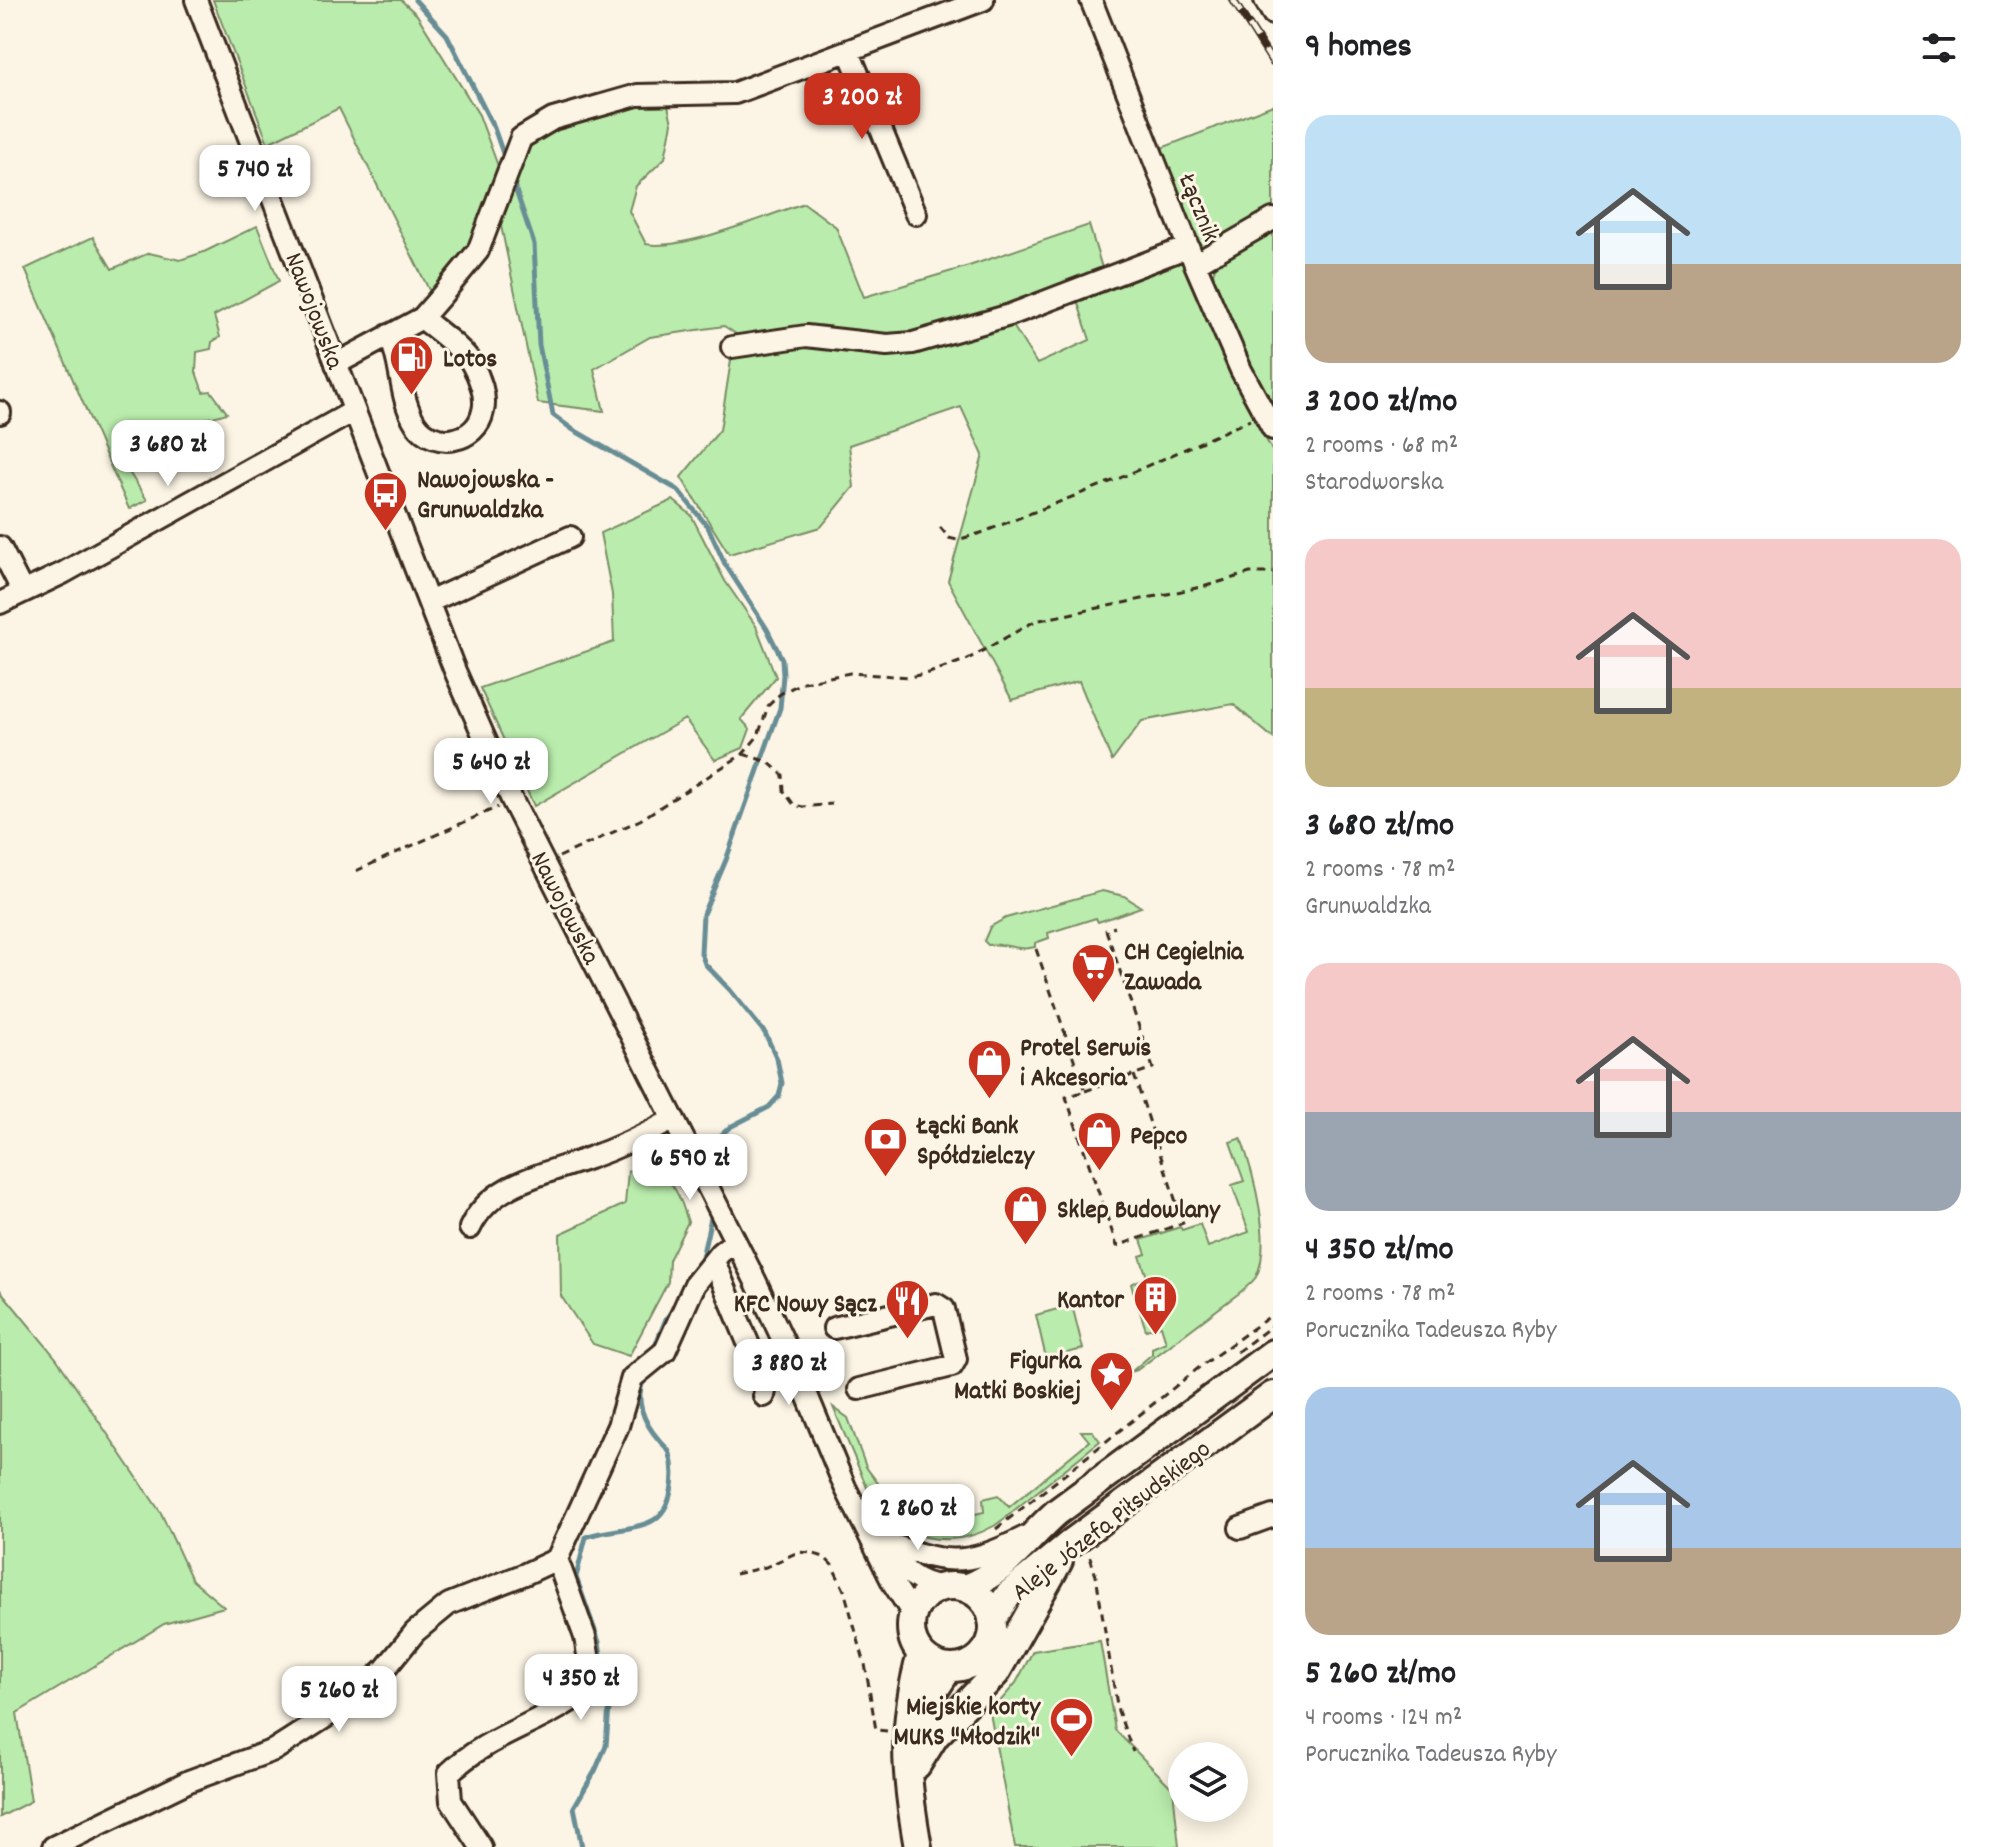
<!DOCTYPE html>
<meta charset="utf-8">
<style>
:root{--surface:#fff;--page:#f2f2f2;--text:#202124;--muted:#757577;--accent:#c8321e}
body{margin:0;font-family:Dekko,sans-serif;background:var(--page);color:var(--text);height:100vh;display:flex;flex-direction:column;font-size:30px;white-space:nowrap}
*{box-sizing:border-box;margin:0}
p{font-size:26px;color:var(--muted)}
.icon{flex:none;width:44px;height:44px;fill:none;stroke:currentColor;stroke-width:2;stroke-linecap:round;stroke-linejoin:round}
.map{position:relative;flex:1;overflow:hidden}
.details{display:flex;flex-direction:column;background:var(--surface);width:720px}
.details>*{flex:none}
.controls{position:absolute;left:1168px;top:1742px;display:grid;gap:16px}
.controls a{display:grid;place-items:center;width:80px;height:80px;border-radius:50%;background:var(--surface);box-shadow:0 4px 20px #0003;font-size:40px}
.price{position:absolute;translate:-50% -68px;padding:0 18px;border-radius:16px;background:#fff;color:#222;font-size:26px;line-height:52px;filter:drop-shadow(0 2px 4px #0008)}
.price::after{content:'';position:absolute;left:50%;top:48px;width:24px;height:18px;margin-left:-12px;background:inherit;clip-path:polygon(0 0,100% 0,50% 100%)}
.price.current{background:var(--accent);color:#fff}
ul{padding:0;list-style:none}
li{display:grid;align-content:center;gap:16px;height:424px;padding:0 32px}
li span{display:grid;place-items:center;height:248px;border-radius:24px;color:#555}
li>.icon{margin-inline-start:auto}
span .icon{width:144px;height:144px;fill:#fffc;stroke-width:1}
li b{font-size:34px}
h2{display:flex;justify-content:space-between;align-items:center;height:96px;padding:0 32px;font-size:34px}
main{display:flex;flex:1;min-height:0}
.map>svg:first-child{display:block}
.green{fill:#baedad;stroke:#7a8c66;stroke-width:2}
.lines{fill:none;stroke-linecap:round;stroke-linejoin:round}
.stream{stroke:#678d95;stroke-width:5}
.minor-casing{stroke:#3b2a1e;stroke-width:26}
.major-casing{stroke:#3b2a1e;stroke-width:32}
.path{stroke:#3b2a1e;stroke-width:3;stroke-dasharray:8 6;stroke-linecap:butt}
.minor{stroke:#fcf5e5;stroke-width:20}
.major{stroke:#fcf5e5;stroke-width:26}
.rail-casing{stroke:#3b2a1e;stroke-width:8}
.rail{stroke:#fcf5e5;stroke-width:5;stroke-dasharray:15;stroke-linecap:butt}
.labels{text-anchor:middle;stroke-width:6;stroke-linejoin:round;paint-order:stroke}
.street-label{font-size:26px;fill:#3b2a1e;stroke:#fcf5e5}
.poi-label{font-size:26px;font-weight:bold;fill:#3b2a1e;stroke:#fcf5e5;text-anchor:start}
</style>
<main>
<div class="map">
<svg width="1273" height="1847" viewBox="0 0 1273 1847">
<rect width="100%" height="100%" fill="#fcf5e5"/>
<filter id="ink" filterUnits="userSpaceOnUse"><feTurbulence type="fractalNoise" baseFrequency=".0125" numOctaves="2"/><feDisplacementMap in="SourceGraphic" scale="16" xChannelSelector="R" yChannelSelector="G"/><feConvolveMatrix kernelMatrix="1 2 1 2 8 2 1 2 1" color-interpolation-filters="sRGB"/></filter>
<g filter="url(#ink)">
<path class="green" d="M213 0H401L417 15 479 115 498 166 468 250 431 294 339 108 268 143Z
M648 103 668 106 672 123 665 158 636 186 629 211 646 244C682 251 766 216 804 203L836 227 864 297 969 266 1089 225 1102 268 1032 300 905 338 822 331 739 336 724 326 650 337 594 369 604 411 538 403 500 221 527 141 556 124 624 104Z
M1273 105V213L1207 247 1195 244 1159 149Z
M257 226 279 281 214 316 220 337 212 342 211 349 197 352 196 372 203 392 211 391 227 413 182 426 116 452 147 500 129 509 25 269 93 237 112 269 149 253 180 260 204 252Z
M1273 227V412C1260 389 1207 291 1214 270 1219 254 1258 236 1273 227Z
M1180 258 1255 410 1253 416 1273 452V738L1233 704 1142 721 1112 761 1079 681 1012 700 948 581 983 455 961 407 849 445 854 487 821 527 729 554 681 477 720 430 732 354 768 348 831 345 1010 321 1037 364 1090 340 1077 300Z
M673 500 691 515 725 581 756 626 776 677 741 719 750 729 743 748 715 760 685 719 534 806 480 688 614 642 612 594 600 533Z
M1102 891 1124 896 1141 907 1098 922 1096 918 1048 933 1049 938 1035 943V947C1018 952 1006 942 988 945L984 941 990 927 1006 918Z
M1241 1138C1253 1172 1273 1243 1256 1277 1251 1284 1244 1289 1238 1294L1137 1370 1131 1372 1152 1354V1348L1166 1342 1161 1326 1146 1330 1131 1284 1147 1277 1140 1256 1146 1254 1141 1240 1180 1227 1182 1230 1200 1224 1208 1247 1249 1232 1232 1185 1244 1181 1230 1142Z
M652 1167C673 1177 682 1201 688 1222L669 1260 668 1282 629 1356 593 1344 561 1296 560 1234 625 1204 628 1171Z
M0 1290 56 1358 161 1513 192 1580 224 1607 164 1624 17 1713 31 1801 0 1817Z
M1072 1305 1083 1349 1046 1358 1036 1315Z
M833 1407 848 1418 866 1467 889 1498 900 1511 910 1516 917 1515 920 1526 984 1512 983 1499 998 1495 1009 1507 1089 1441 1081 1431H1092L1100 1441C1076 1460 1052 1480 1028 1499 1017 1507 1006 1519 994 1526 949 1551 898 1540 871 1497Z
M1100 1641 1115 1730 1173 1789 1179 1847H1015L990 1713 1016 1683 1033 1651Z"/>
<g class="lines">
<path class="stream" d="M415 0 447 35 494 128 506 162
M512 179 534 244 539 345 553 415 572 429 678 490 708 527 725 564 767 629 782 659 783 675 780 708 726 860 703 914 701 953 705 964 730 990 765 1033 777 1059 782 1083 779 1096 769 1107 730 1127 719 1137 721 1151 717 1188
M701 1262 713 1209
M652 1353 666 1319 676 1305
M582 1847 574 1807 595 1771 606 1746 609 1706 599 1642 576 1577 586 1537C606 1529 633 1531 652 1521 673 1510 676 1474 670 1454 669 1449 662 1444 659 1440 644 1423 633 1399 645 1378"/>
<defs>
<path id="minor" d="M196 0 455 671 512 800 755 1280 795 1366 845 1487 893 1583 913 1614
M1091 0 1195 264 1241 370 1273 429
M1265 0 1273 14
M849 52 916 214
M1195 264 1273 219
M389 335C403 363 398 397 416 424 434 450 477 443 483 411 487 396 479 376 472 364 464 349 435 329 422 318
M732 347 806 336 887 345 913 343 1010 315 1188 247
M336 364 422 318 442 295 478 251 521 138 553 119 637 95 735 93 983 0
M0 412V413
M0 547 23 592
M429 602 570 537
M0 603 63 573 354 411
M470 1228C491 1182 546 1174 589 1158 618 1148 647 1134 674 1119
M714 1261 766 1386 764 1396
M834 1328 936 1304 944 1309 956 1359 952 1366 859 1389
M1240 1528 1273 1516
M880 1540C944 1564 962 1569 1025 1537
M883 1544C902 1568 912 1583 944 1587
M53 1847 189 1781 274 1750 349 1702 385 1669 415 1632 449 1604 525 1574 557 1559
M481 1847 451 1801 449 1773C491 1732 549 1723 593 1684L585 1637 557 1559 618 1426 632 1378 665 1351 695 1284 720 1253 735 1241"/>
<path id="major" d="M911 1627a41 41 0 1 1 82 0a41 41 0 1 1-82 0Z
M965 1588C1005 1573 1026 1539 1057 1512L1273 1353
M992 1620 1009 1594 1072 1542 1273 1395
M918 1733 927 1702 949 1668
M917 1765 935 1736 996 1673 1059 1561
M918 1847C905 1775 901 1726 921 1654"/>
</defs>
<use href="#minor" class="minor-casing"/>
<use href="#major" class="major-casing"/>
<path class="path" d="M940 527 949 538 957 540 981 533 1120 478 1250 420
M743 754 768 762 783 775 784 791 794 805 803 807 832 804
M559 857 640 820 743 754 758 736 768 706 780 694 803 682 850 673 909 677 929 673 968 659 1035 621 1206 586 1250 573H1273
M356 871 498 807
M1036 949 1085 1091 1066 1097 1117 1246 1183 1223 1134 1075
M1085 1091 1153 1068 1106 930 1115 927
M1237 1352 1273 1325
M996 1529 1201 1366 1273 1314
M1090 1557 1096 1576 1118 1711 1133 1752
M735 1574 766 1567 798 1552 811 1553 824 1557 832 1565 844 1590 865 1664 876 1730 887 1731"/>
<use href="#minor" class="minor"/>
<use href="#major" class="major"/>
<defs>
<path id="rail" d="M1233 0 1273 63"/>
</defs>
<use href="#rail" class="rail-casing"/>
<use href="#rail" class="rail"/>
</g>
</g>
<defs>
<symbol id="fuel-pin" viewBox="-11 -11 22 30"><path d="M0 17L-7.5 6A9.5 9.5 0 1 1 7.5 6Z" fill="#c8321e" stroke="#fcf5e5"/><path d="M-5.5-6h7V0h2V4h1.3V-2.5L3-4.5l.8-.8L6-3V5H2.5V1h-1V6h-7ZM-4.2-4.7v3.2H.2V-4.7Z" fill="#fff"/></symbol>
<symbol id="bus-pin" viewBox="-11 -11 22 30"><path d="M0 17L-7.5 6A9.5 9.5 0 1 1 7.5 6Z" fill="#c8321e" stroke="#fcf5e5"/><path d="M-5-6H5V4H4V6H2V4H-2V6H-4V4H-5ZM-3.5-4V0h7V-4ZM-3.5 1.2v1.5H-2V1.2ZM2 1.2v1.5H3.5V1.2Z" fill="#fff"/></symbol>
<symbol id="supermarket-pin" viewBox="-11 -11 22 30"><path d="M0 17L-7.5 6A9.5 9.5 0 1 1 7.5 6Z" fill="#c8321e" stroke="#fcf5e5"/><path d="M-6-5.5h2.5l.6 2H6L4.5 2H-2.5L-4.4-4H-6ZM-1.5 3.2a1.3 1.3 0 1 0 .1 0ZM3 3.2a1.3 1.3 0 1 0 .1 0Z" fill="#fff"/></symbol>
<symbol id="shop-pin" viewBox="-11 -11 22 30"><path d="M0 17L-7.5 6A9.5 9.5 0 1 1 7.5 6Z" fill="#c8321e" stroke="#fcf5e5"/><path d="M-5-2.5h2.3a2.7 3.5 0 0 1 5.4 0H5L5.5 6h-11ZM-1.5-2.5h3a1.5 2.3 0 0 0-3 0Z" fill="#fff"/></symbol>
<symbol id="bank-pin" viewBox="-11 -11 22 30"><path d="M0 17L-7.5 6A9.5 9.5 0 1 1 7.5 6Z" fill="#c8321e" stroke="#fcf5e5"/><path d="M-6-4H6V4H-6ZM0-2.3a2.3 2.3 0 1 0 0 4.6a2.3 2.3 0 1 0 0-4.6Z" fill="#fff"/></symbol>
<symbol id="building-pin" viewBox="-11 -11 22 30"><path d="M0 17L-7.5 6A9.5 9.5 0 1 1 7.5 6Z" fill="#c8321e" stroke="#fcf5e5"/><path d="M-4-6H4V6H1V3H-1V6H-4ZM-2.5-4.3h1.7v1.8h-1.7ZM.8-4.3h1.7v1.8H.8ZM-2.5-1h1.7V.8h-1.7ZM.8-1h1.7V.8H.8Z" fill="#fff"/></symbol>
<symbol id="restaurant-pin" viewBox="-11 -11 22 30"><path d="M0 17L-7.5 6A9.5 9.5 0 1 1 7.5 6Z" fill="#c8321e" stroke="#fcf5e5"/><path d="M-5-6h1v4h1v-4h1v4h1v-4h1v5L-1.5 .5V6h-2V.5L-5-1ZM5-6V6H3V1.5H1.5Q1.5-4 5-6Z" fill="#fff"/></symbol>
<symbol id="sight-pin" viewBox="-11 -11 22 30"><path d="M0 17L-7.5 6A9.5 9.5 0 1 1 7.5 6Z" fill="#c8321e" stroke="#fcf5e5"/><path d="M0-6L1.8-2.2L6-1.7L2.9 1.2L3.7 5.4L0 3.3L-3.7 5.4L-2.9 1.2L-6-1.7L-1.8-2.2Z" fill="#fff"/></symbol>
<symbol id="stadium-pin" viewBox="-11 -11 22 30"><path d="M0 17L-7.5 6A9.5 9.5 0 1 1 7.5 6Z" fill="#c8321e" stroke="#fcf5e5"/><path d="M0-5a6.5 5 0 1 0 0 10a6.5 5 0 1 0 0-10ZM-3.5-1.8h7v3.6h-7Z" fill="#fff"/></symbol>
</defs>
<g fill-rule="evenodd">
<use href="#fuel-pin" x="386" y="332" width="51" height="69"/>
<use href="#bus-pin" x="360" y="468" width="51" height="69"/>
<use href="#supermarket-pin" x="1068" y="940" width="51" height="69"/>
<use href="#shop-pin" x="964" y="1036" width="51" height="69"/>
<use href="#shop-pin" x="1074" y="1108" width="51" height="69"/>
<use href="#bank-pin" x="860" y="1114" width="51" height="69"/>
<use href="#shop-pin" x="1000" y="1182" width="51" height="69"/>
<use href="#building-pin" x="1130" y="1272" width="51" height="69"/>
<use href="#restaurant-pin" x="882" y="1276" width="51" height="69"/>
<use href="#sight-pin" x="1086" y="1348" width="51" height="69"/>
<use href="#stadium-pin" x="1046" y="1694" width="51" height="69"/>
</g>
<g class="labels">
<g class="street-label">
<text transform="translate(1201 207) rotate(68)" y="9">Łącznik</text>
<text transform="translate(316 310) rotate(69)" y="9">Nawojowska</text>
<text transform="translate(567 907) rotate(63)" y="9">Nawojowska</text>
<text transform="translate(1110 1519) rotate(-38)" y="9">Aleje Józefa Piłsudskiego</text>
</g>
<g class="poi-label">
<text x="443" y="366">Lotos</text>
<text x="417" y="487">Nawojowska -<tspan x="417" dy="30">Grunwaldzka</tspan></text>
<text x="1124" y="959">CH Cegielnia<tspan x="1124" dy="30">Zawada</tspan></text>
<text x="1020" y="1055">Protel Serwis<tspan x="1020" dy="30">i Akcesoria</tspan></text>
<text x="917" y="1133">Łącki Bank<tspan x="917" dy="30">Spółdzielczy</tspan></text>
<text x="1130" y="1143">Pepco</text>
<text x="1057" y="1217">Sklep Budowlany</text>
<text x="1124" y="1307" text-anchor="end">Kantor</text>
<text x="877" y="1311" text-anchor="end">KFC Nowy Sącz</text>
<text x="1081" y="1368" text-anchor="end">Figurka<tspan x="1081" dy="30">Matki Boskiej</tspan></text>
<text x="1040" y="1714" text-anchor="end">Miejskie korty<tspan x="1040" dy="30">MUKS "Młodzik"</tspan></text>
</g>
</g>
</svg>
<div class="controls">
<a><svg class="icon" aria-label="layers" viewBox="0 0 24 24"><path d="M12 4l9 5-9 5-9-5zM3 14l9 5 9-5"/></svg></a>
</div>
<b class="price current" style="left:862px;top:141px">3 200 zł</b>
<b class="price" style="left:255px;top:213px">5 740 zł</b>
<b class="price" style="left:168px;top:488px">3 680 zł</b>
<b class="price" style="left:491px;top:806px">5 640 zł</b>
<b class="price" style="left:690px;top:1202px">6 590 zł</b>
<b class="price" style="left:789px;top:1407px">3 880 zł</b>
<b class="price" style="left:918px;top:1552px">2 860 zł</b>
<b class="price" style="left:581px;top:1722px">4 350 zł</b>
<b class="price" style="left:339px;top:1734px">5 260 zł</b>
</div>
<section class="details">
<h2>9 homes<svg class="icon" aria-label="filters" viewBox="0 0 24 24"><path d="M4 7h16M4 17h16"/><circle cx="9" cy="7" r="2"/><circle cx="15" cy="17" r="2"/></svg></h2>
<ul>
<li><span style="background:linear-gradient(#bfe0f5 60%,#b9a48a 0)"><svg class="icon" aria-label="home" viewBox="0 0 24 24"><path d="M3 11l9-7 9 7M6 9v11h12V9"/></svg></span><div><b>3 200 zł/mo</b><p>2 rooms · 68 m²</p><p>Starodworska</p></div></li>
<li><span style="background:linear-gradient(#f6c9c9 60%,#c2b280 0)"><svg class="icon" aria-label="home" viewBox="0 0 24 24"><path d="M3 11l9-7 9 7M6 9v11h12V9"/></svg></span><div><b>3 680 zł/mo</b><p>2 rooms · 78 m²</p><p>Grunwaldzka</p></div></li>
<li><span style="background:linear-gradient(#f6c9c9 60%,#9aa5b1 0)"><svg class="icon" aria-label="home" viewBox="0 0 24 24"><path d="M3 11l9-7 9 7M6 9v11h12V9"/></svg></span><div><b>4 350 zł/mo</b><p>2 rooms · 78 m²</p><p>Porucznika Tadeusza Ryby</p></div></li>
<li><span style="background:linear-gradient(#a9c7e8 65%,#b9a48a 0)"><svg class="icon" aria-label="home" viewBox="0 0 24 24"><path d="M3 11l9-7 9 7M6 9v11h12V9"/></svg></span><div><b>5 260 zł/mo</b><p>4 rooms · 124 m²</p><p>Porucznika Tadeusza Ryby</p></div></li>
</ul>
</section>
</main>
